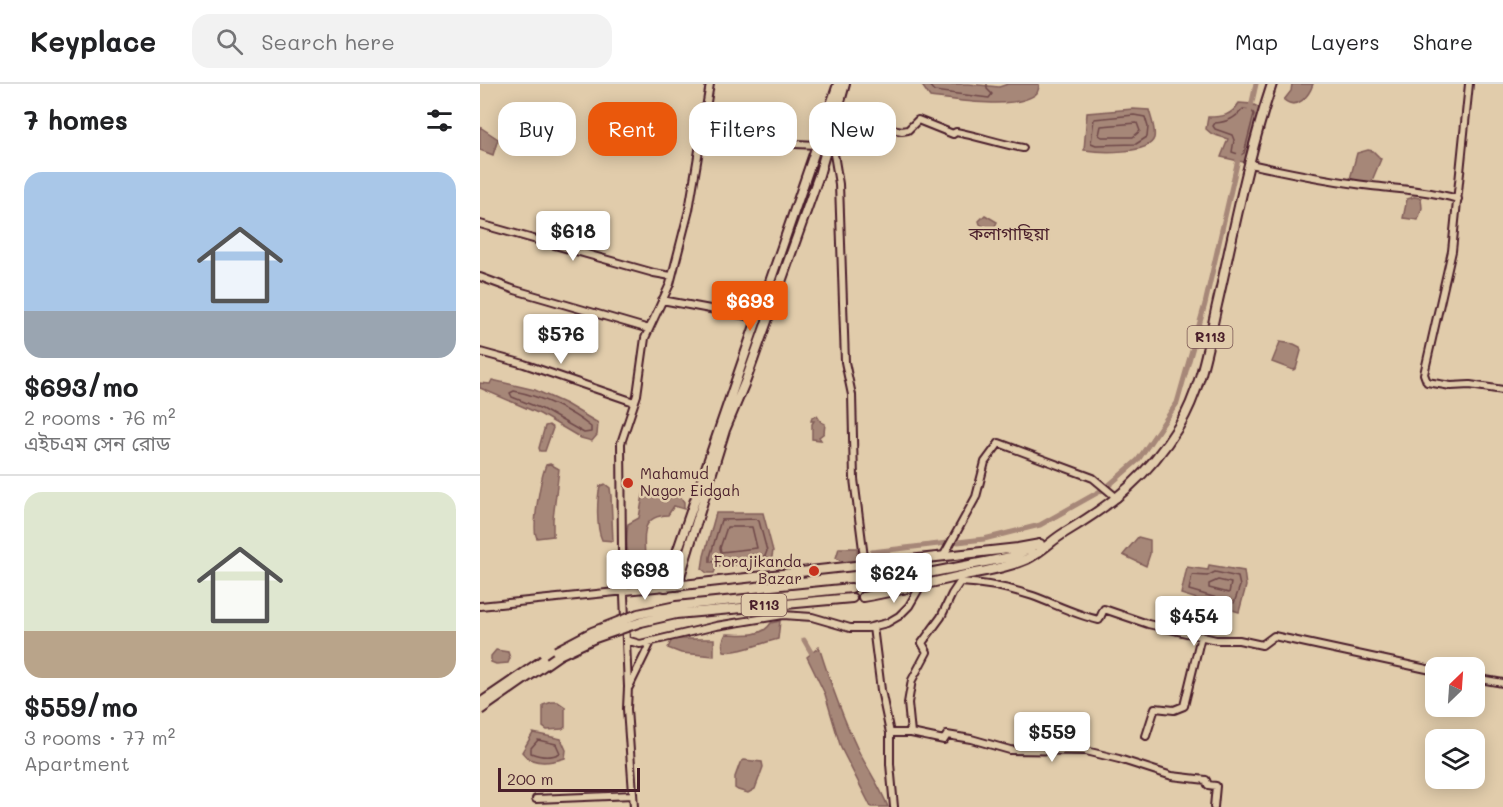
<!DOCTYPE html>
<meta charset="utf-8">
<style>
:root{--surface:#fff;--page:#f2f2f2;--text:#202124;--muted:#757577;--line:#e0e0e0;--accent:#ea580c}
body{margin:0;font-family:Mali,"Noto Sans Bengali",sans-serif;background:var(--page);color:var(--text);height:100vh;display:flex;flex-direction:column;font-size:22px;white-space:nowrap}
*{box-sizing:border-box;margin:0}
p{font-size:20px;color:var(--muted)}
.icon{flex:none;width:33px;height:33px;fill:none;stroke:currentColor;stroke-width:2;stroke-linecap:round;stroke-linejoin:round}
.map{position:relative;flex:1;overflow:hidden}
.drawer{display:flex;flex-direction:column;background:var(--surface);width:480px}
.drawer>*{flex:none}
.hud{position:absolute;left:18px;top:18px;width:570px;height:54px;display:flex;gap:12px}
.needle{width:39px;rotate:25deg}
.tools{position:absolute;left:945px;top:573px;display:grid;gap:12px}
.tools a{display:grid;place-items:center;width:60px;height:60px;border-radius:12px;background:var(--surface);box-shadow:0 3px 15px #0003;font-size:30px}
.scale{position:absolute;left:18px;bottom:15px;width:142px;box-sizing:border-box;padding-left:6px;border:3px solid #4a1f2b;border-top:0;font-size:16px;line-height:21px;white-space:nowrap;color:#4a1f2b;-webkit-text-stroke:4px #e1ccab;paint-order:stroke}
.price{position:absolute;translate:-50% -51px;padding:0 14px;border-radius:6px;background:#fff;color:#222;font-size:20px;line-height:39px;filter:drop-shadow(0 2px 3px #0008)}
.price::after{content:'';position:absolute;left:50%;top:36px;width:18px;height:14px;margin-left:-9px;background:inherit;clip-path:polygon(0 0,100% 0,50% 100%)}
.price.selected{background:var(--accent);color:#fff}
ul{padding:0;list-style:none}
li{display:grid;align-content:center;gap:12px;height:318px;padding:0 24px}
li+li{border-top:2px solid var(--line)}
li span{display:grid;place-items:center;height:186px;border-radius:18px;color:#555}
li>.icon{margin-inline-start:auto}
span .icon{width:108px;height:108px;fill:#fffc;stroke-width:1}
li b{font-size:26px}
h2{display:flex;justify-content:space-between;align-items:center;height:72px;padding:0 24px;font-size:26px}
.pill{padding:0 21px;border-radius:18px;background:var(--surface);box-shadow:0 3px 15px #0003;font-size:21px;line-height:54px}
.pill.selected{background:var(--accent);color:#fff}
header{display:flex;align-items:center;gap:36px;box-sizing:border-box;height:84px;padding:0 30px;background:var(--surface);border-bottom:2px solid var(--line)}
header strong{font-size:28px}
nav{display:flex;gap:33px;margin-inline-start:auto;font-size:21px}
.search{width:420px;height:54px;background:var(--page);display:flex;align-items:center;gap:15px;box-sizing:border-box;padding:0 21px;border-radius:18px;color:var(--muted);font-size:22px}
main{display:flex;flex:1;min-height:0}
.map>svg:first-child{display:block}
.water{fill:#a68778;stroke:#815d59;stroke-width:1.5}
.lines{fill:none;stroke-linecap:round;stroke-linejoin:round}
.shore{stroke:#6f494a;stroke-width:1.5}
.canal{stroke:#a68778;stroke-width:5}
.minor-casing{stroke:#4a1f2b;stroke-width:10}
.major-casing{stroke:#4a1f2b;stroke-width:12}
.minor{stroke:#e1ccab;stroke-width:6}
.major{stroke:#e1ccab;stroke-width:8}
.major-bridge-casing{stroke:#4a1f2b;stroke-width:12;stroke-linecap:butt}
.major-bridge{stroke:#e1ccab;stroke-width:8}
.poi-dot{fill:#c8321e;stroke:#e1ccab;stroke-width:2}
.labels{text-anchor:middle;stroke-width:5;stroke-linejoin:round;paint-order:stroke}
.shield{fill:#e1ccab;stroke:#775351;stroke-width:1.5}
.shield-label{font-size:14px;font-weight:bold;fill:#4a1f2b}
.poi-label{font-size:15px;fill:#4a1f2b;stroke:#e1ccab;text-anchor:start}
.quarter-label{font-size:18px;fill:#4a1f2b;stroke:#e1ccab}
</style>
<header>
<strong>Keyplace</strong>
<div class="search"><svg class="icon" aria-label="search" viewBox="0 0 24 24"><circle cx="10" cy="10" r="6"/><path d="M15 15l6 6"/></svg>Search here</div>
<nav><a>Map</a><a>Layers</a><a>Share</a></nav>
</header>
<main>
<section class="drawer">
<h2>7 homes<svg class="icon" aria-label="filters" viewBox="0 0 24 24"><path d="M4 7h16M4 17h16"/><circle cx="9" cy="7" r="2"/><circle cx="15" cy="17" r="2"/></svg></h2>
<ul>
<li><span style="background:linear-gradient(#a9c7e8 75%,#9aa5b1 0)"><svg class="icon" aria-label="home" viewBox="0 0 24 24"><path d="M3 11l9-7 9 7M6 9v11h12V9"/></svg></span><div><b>$693/mo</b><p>2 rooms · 76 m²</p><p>এইচএম সেন রোড</p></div></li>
<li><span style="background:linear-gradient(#dfe7d0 75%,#b9a48a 0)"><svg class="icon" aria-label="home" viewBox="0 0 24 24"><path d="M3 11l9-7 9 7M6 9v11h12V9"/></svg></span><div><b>$559/mo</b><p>3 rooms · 77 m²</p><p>Apartment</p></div></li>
</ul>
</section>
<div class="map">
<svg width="1023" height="723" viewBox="0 0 1023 723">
<rect width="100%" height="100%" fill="#e1ccab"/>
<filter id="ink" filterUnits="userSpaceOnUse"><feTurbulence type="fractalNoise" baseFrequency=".0167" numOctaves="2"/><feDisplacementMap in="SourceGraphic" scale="12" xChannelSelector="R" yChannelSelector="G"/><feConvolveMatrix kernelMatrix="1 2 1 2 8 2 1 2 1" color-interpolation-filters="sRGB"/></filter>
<g filter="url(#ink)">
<path class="water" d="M441 0H489L519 3 528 0H559C559 2 558 7 557 9 539 27 474 16 450 13Z
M812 0H833C829 12 817 27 804 16L811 7Z
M759 19 772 20 782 25 768 79 741 73 748 55 732 50 726 45 728 33C742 33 751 32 759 19Z
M653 25 669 26C671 34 676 46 674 54 669 71 618 68 604 66L607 29Z
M0 43 18 55 13 71 0 66Z
M888 66 893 67 901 75 891 99 870 95 877 69Z
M934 113 941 114 942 124 938 136 923 134 927 115Z
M505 131 517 138 512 148 500 140 499 137Z
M800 258 814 260 820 263 821 267 816 285 813 286 792 278Z
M12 296 55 306 86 320 118 339 117 351 112 357 101 354 60 330 0 304V299L10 300Z
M337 332 341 338 345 340 344 349 339 353 341 356 332 355V340L334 337H331L332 333Z
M69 341 73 344 65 367H60L59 364 65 342Z
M70 380 79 385 73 435V452L57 454C51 445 61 393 66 381Z
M125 400 130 404 131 412 133 457 122 456C116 443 117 416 120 402Z
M186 410 200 412 204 418V425L194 422 188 431C160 432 164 452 165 473L162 476C160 476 154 476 152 475 144 469 147 448 148 440L159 434 163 411Z
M236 429H283L293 467 291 478 241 482 236 484 234 489H227L222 485 224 472Z
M658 453 670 456V470L666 482 643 471Z
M359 464H377L378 477C370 478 363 480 356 474Z
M729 481 764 487 766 502 759 528 701 510 707 483 728 486Z
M300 537 298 555C284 558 257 570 244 567 241 561 243 555 246 550 261 550 282 554 291 539Z
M192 555H234V572L201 569 188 564Z
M339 563C350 598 362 632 378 666 388 686 400 702 408 723H391L361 664 345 610 327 573Z
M16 566 28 568 30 574 28 579 16 580 11 578V572Z
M72 618H78L85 623V643L82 645 67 646 63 643V621Z
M53 649 81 655 86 666 85 674C70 679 52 682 42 668Z
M264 676 282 678 283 683 275 705 268 709 258 706 255 704V693L260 679Z"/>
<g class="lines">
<path class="shore" d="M448 0 454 7 509 14 512 10 507 5V0
M763 25 771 26 774 30 764 69 761 71 752 68 754 56 752 51 735 45 733 42 735 39C748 38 755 34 763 25Z
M654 31 665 33 668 43 667 53 656 60 616 61 611 59 614 35Z
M657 39 660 47 653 53H622L619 51 621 42Z
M34 307C60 312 90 326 111 343V348L104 349 62 325 32 313 30 309Z
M276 435 279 437 287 467 285 472 230 478V473L241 436Z
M247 443H272L277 464 241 468 240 464Z
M735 488 758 493 760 502 754 519 709 506 712 491 727 492Z
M738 496 751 499 749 509 729 504V500Z
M58 656 76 660 80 669C71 674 61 673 51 669V664Z"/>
<path class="canal" d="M770 27 776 0
M628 402 658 376 697 319 725 220 759 71
M478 458 504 455 560 441 624 405
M392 468 467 459
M324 556 335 575"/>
<defs>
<path id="minor" d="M989 0 972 167 944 290 947 298 971 302 990 301 1023 306
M354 39 391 41 422 47 428 46 438 36 473 50 476 48C498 52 520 60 543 64
M351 52 359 100 365 278 372 311 374 395 385 481
M221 56 338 61
M770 80C810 89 851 97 892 102 921 105 949 107 978 115
M0 140 174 189 191 192
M0 193 35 206 169 245
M182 216 278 234
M0 268 44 280 154 318
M464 471 496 413 505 378 519 359 613 394 637 414
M0 522 185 503
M393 543 401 606 410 649V680L414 723
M146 556 160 560 236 542 303 531 332 533 370 544H387L407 539 419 532 429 522 440 503
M994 594 1023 599
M149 603 171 558
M410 649H431L464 656 467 651 491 655 530 666 606 667 639 675 692 692 726 696 728 701 736 702 734 723
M431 649 428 619 432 596 447 568 442 559 461 533 472 510 480 498C506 499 529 504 553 512 575 520 596 531 619 536L624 525 668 540 736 556H759L782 561 794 552 956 587
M666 652 675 624 694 626 704 622 721 552
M56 715 153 711
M154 723 147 625 148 603 142 466 141 359 157 311 165 254 190 200 209 126 230 0"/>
<path id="major" d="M358 0 185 503 538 464 560 460
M197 502 245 346 266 296 339 91 365 0
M381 502 531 473 551 464
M383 513C417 507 451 499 485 491 505 487 527 484 547 475 560 469 571 457 584 449 634 419 667 393 699 342 721 306 728 261 737 221 754 147 768 72 792 0
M158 530 196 522 371 504
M161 538 196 530 372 514"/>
</defs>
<use href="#minor" class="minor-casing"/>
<use href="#major" class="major-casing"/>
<use href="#minor" class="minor"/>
<use href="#major" class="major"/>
<defs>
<path id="major-bridge" d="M76 567 112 548 158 530
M0 619 63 576
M0 626 79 571 115 554 161 538"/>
</defs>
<use href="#major-bridge" class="major-bridge-casing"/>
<use href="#major-bridge" class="major-bridge"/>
</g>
</g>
<g class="poi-dot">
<circle cx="148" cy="399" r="6"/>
<circle cx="334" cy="487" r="6"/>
</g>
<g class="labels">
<g class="shield">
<rect x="707.5" y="242" width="45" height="22" rx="4.5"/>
<rect x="261.5" y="510" width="45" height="22" rx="4.5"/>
</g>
<g class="shield-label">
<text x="730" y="258">R113</text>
<text x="284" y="526">R113</text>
</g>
<g class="poi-label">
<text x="160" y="395">Mahamud<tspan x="160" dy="17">Nagor Eidgah</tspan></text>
<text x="322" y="483" text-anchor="end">Forajikanda<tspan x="322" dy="17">Bazar</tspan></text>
</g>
<g class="quarter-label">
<text x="529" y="156">কলাগাছিয়া</text>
</g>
</g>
</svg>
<div class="tools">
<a><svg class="needle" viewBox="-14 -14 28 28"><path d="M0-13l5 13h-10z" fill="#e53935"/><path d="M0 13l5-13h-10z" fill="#757577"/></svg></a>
<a><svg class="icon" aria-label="layers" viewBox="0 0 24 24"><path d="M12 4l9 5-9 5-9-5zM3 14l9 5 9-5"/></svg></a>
</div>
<div class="scale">200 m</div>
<b class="price" style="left:93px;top:178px">$618</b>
<b class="price selected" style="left:270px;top:248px">$693</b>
<b class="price" style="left:81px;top:281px">$576</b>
<b class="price" style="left:165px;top:517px">$698</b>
<b class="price" style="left:414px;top:520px">$624</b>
<b class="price" style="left:714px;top:563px">$454</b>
<b class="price" style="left:572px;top:679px">$559</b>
<div class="hud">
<a class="pill">Buy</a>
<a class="pill selected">Rent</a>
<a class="pill">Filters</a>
<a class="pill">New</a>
</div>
</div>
</main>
